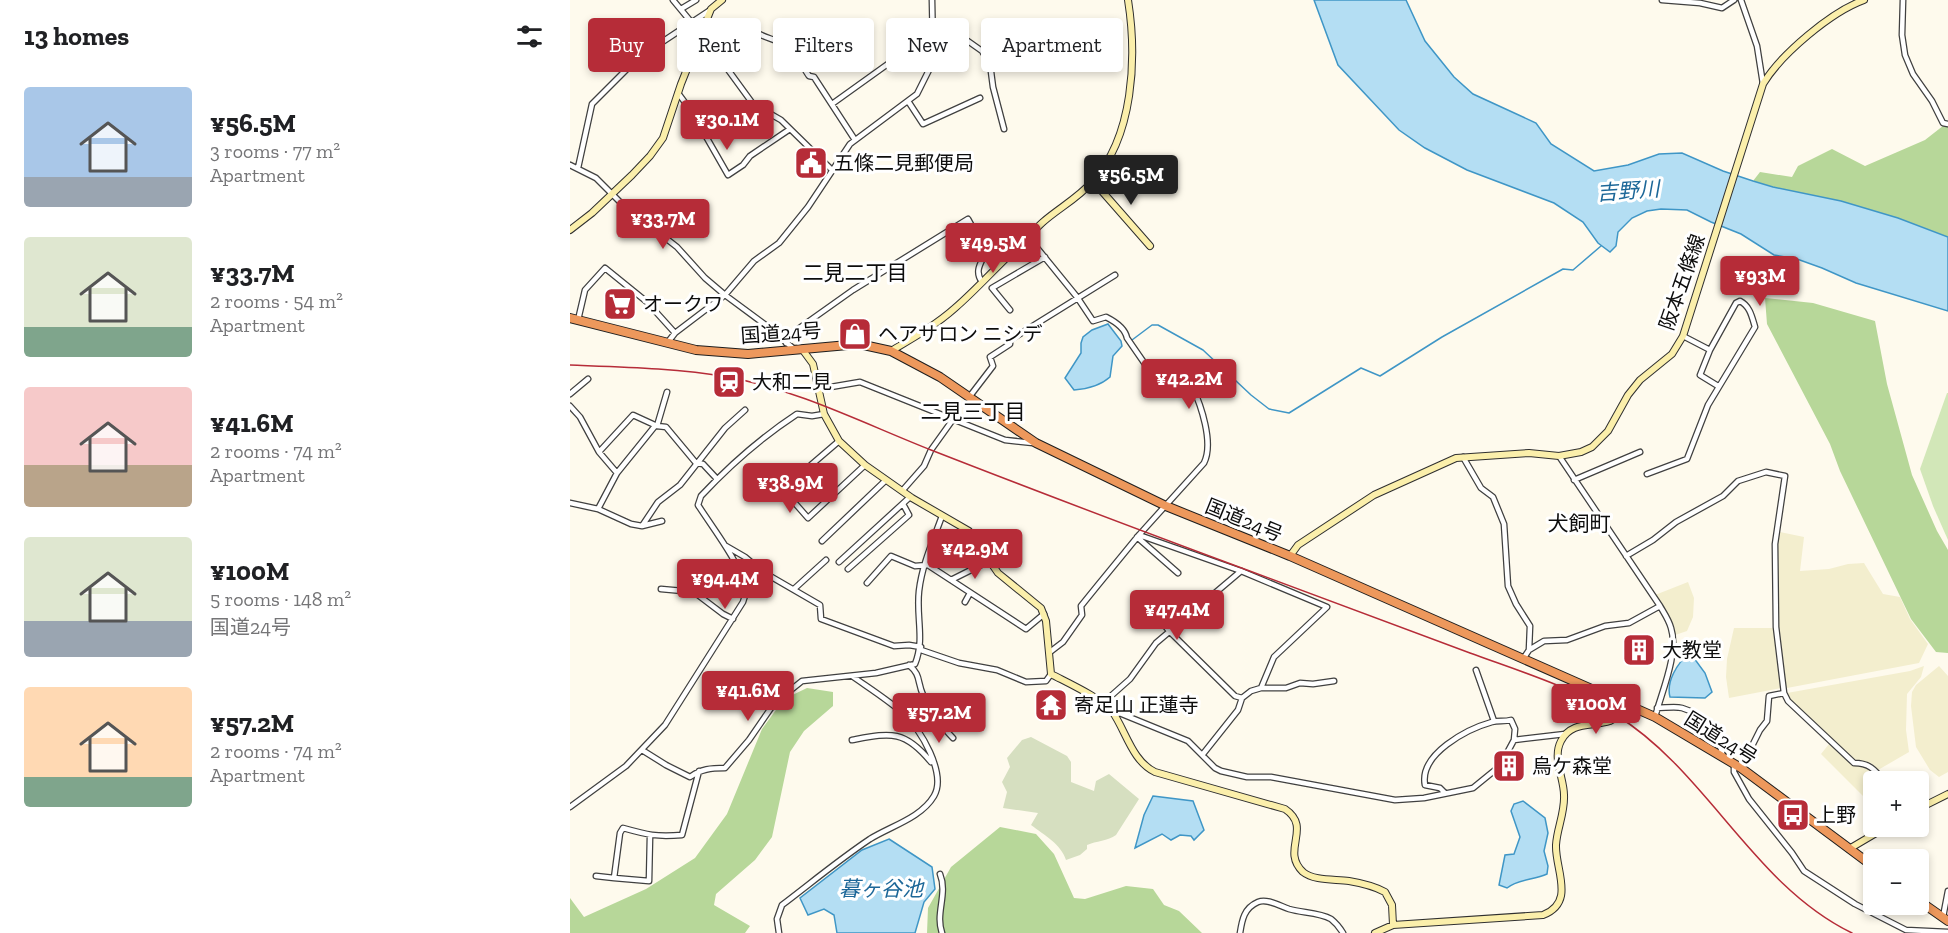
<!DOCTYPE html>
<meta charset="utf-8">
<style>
:root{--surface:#fff;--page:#f2f2f2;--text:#202124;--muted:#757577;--accent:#b62c38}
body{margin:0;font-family:"Zilla Slab","Noto Sans JP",serif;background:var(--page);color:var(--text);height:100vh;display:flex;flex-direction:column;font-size:22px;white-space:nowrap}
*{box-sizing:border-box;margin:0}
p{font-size:20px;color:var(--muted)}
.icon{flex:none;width:33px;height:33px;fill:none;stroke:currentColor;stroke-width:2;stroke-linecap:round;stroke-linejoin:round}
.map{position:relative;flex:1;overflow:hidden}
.sheet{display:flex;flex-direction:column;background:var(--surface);width:570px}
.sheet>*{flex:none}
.top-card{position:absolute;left:18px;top:18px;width:570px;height:54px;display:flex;gap:12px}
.tools{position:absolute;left:1293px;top:771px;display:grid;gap:12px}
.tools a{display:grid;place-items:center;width:66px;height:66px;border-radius:6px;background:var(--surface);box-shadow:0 3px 9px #0003;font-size:30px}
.price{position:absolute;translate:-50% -51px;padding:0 14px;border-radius:6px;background:var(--accent);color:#fff;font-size:20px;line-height:39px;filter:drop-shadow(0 2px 3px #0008)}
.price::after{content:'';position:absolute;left:50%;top:36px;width:18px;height:14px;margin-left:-9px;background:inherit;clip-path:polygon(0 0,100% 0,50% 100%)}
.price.current{background:#222;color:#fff}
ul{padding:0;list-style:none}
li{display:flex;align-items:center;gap:18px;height:150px;padding:0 24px}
li span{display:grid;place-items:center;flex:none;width:168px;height:120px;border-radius:6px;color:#555}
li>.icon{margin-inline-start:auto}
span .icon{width:72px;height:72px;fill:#fffc;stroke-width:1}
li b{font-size:26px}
h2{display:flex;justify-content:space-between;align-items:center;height:72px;padding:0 24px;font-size:26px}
.chip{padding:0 21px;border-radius:6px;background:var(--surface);box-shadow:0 3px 9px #0003;font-size:21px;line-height:54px}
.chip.current{background:var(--accent);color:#fff}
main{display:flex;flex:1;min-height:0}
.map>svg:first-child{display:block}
.farmland{fill:#f3eece}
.green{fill:#d2e7b8}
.forest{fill:#b7d799}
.cemetery{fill:#d6dfc0}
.water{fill:#b4def3;stroke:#3f96c6;stroke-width:1.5}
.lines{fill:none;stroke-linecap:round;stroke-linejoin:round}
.stream{stroke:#3f96c6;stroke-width:1.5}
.street-casing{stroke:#404040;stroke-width:7}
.secondary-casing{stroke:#2f2f2f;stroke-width:8}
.highway-casing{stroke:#1e1e1e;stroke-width:10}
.street{stroke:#fff;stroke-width:4.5}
.secondary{stroke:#fbefab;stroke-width:6}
.highway{stroke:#ed985c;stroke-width:8}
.rail{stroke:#b62c38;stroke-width:1.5}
.labels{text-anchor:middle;stroke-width:6;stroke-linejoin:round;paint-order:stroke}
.poi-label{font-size:20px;fill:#0d0d0d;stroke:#fff;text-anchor:start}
.street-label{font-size:20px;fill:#0d0d0d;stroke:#fff}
.water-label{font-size:21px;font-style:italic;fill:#1c6798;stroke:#fff}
.neighbourhood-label{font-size:21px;fill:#0d0d0d;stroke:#fff}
</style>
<main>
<section class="sheet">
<h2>13 homes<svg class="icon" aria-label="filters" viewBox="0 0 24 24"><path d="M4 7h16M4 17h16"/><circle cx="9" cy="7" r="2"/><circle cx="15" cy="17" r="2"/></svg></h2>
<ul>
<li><span style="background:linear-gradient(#a9c7e8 75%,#9aa5b1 0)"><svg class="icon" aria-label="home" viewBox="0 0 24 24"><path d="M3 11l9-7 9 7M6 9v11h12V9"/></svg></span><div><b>¥56.5M</b><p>3 rooms · 77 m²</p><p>Apartment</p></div></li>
<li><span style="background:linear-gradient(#dfe7d0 75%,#7fa58c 0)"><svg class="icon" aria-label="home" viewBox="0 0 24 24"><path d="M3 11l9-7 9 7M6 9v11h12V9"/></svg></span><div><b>¥33.7M</b><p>2 rooms · 54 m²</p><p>Apartment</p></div></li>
<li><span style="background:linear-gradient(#f6c9c9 65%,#b9a48a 0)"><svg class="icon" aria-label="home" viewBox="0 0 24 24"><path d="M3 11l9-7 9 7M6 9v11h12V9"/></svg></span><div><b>¥41.6M</b><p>2 rooms · 74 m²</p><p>Apartment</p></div></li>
<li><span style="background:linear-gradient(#dfe7d0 70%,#9aa5b1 0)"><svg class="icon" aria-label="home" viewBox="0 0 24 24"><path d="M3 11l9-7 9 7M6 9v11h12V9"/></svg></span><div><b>¥100M</b><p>5 rooms · 148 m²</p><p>国道24号</p></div></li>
<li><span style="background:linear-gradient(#ffd9b3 75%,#7fa58c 0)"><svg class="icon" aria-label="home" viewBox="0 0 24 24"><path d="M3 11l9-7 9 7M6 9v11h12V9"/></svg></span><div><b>¥57.2M</b><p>2 rooms · 74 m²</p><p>Apartment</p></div></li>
</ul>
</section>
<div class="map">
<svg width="1378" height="933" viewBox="0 0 1378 933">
<rect width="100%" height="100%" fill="#fefaed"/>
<path class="farmland" d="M1210 532 1234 537 1230 571 1259 569 1278 564 1294 563 1313 594 1330 597 1340 619 1358 644 1349 663 1217 688 1215 686 1208 627 1207 543Z
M1118 582 1124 598 1123 617 1117 631 1105 635 1100 618 1085 595Z
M1164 628H1204L1206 657 1211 688 1159 698 1156 677 1157 659Z
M1354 666 1351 677 1337 694 1336 730 1339 752 1308 770 1301 763 1282 759 1217 696V693L1340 671Z
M1369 666 1378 676V772L1369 777 1360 770 1346 747 1341 706 1342 692 1346 685Z
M1259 744 1284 766 1292 765 1299 767 1312 781 1304 782 1303 806 1251 754Z"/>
<path class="green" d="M1377 393H1378V540L1363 506 1350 469Z"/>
<path class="forest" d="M1378 122V237L1328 218 1271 201 1203 187 1183 181 1190 172 1222 177 1228 166 1262 149 1295 166 1355 140Z
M1195 298 1243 303 1305 321 1317 384 1342 475 1367 531 1378 550V653L1366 652 1341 619 1270 471 1260 444 1197 324Z
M237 688 263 692V706L234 731 220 752 202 837 185 860 146 894 144 905 180 926 175 933H0V898L14 917 76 889 125 858 157 814 192 729 214 699Z
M430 827 466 834 484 854 504 898 515 899 556 886 583 889 594 905 609 911 632 933H357L358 908 381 867Z"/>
<path class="cemetery" d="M461 737 497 756 501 762V782L524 791 526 781 539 774 569 799 546 835C538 841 526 841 517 845V849L510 855 496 860C491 844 474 835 461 825L468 813 433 808 437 792 432 782 440 767 437 758 452 740Z"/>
<path class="water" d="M744 0H836L855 41 884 77 903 94 966 123 981 144 1024 171 1058 165 1089 154 1112 153 1153 171 1183 181 1203 187 1271 201 1328 218 1378 237V311L1286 283 1252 268 1227 259 1204 255 1171 234 1141 222 1117 210 1091 209 1077 211 1062 218 1048 232 1046 246 1040 252 1028 243 1013 222 984 203 897 170 855 148 829 130 768 65Z
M538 324 551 341 552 346 543 356 540 377C530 386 518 389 504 390L495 378 511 353V343L513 337 522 330Z
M1119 654H1121L1135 673 1142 692 1135 698 1100 697C1096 682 1107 663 1119 654Z
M583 796 623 801 634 830 624 840 621 836 610 835 601 840 592 834 565 848 574 815Z
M953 801 975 818 978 833 974 851 978 866 977 874C964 880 948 879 937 888L929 885 935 855 944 854 950 837 941 811 944 804Z
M319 839 362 867 365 889 354 902 345 933H267L264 915 254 909 238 915 230 898 292 850Z"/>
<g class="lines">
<path class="stream" d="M562 340 582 325H588L633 350 681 395 699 409 719 413 791 368 810 376 872 337 993 269 1003 270 1031 246"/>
<defs>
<path id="street" d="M103 0 122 23
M1092 0 1130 3 1152 8 1164 0
M1171 0 1187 46 1193 84
M1333 0 1332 35 1335 55 1343 74 1362 101 1373 123 1378 124
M111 9 126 0
M132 34 183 104 211 120 261 169
M363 34 395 39 412 51 420 64 423 87 434 129
M223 53 253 34
M150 60 189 34C197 38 206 40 213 44 224 49 232 66 239 76L244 77 285 140
M233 67 257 53 262 54 280 45
M108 93 122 112 158 175 173 165 180 156 220 129
M338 101 353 124 410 98
M262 104 329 56
M0 165 26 178 52 204 107 247 135 278 155 295 197 326 224 349
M8 168 22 104 68 58 139 11
M459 238 507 297 523 321 536 317C544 321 555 328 557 338L595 393 622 386C631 405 644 443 634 463L569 535 528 585 511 606 512 615 493 642 480 652
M440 310 422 288 475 257
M8 320 15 290 35 268 77 302 105 333
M1113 336 1140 350
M98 342 105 333 155 295 184 261 209 243 238 207 280 144 347 94 359 70 363 49 362 0
M216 343 228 329 283 290 398 219 416 252C411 263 404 271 412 282
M249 389 290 382 435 440 463 443
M0 394 18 379
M400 396 423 366 420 357 440 344V340L545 275
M0 406 10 417 29 452 47 473
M87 426 97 392
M269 441 241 465 239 471 216 493 238 518 295 465
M29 452 63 415 87 426 96 427 126 463 133 464 147 479
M989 456 1090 606C1094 613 1099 620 1101 628 1109 653 1092 691 1085 717
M893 457 911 488 923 497 934 524 938 586 946 604 960 626 959 650 953 659
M1077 474 1117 459 1138 405 1185 327C1182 317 1180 306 1170 301L1166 303 1140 350 1130 375 1148 386
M1004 480 1070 452
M332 491 354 466 361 450 384 418
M0 503 28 509 47 473 85 426
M28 509 61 524 72 526 88 502 110 485 155 428 175 410
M72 526 92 521
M569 535 671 571 757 607 704 657 691 688 681 691 672 698 668 710 633 754
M567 537 608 573
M252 541 316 480
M156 546 175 557 193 572 250 605 251 619 324 646 339 645 351 647
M1056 556 1083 540 1106 522 1153 496 1168 481 1196 472 1215 476 1205 544 1206 627 1214 693 1218 701 1284 763C1300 763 1305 770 1315 782
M392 557 409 546
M269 562 340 497
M278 569 339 515 333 504
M381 580 419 561
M297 583 321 556 345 566 358 565 456 629 474 614
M91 589 124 592 153 614 163 619
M224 589 256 560
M395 602 400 593
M582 610 600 632 665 696 672 698
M351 650 389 663 427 670 456 682 476 681 481 674
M959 650 974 641 997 640 1035 626 1059 623 1090 606
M339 665C351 675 347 681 353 695 358 707 373 728 383 738
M906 670 924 721
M691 688H716L730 683 743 684 764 681
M533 703 560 679 586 643 671 571
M1087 708C1095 708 1105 706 1112 708 1134 714 1149 735 1153 757
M542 710 618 741 645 768 651 771 677 777H701L825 800 854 798 903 788 930 766 944 740 995 734
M282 740C320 733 334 729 361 762
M72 750 96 765 120 777C131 769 141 768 155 768L179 740 201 708 212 697 232 681 306 673 345 664C355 639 346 618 349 591 352 565 363 541 372 516
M1164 764V772L1179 799 1222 853 1234 871 1285 904 1336 930 1378 932
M1171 768 1190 730 1197 721 1199 696 1214 693
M875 793 870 788 855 785C849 754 897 729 922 722 928 720 934 722 941 720L945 729 944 740
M0 807 56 766 95 725 173 602C175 597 176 593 175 588 171 564 142 527 128 505L131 496C160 465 192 437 227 414L242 416 254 414
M370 874C378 894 365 913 372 933
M26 876 44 878 50 833 53 828C78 835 86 837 112 835L129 771
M44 878 79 881 80 836
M1373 917 1378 891
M209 933 207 919 212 905C241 883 270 859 300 839 321 826 351 818 364 796 377 774 350 728 334 714 318 700 299 688 282 676
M670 933C672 920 674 908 688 902 697 898 710 906 719 909 732 913 749 912 761 919 766 923 770 928 773 933"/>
<path id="secondary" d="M523 181 580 246
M0 230 22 213 62 175 80 156 93 138 111 84 141 9 152 0
M232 349 243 364 254 414 269 441 295 465 342 498 399 531 428 573 471 608 476 621 481 674C496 682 533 699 542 711 556 731 562 761 585 772L715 809C743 828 710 850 733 872 744 881 765 879 779 881 791 883 804 886 815 892L822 905 823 925
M321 351C343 338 366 325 385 308 408 288 428 265 450 245 458 238 465 229 473 222 489 208 508 198 522 182 564 137 567 57 558 0
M720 556 728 545 804 495 886 458 959 453 989 456 1011 452 1022 447 1038 431 1058 395 1070 380 1102 354 1113 336 1193 84C1211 54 1261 12 1294 0
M1348 809 1378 794
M1279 849 1318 826
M805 933 823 925 973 915C1006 902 985 870 986 845 987 828 995 813 994 795 994 778 982 758 991 741 1001 721 1022 727 1040 721 1047 718 1052 711 1057 706"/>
<path id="highway" d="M0 318 126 350 178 354 289 344 321 351 370 377 466 443 596 506 720 556 1085 717 1171 768 1304 867
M1348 900 1378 921"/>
</defs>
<use href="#street" class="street-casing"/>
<use href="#secondary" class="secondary-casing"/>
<use href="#highway" class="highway-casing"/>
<use href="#street" class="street"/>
<use href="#secondary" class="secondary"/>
<use href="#highway" class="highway"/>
<path class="rail" d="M0 365C53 367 106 368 158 377 228 390 295 424 361 450 466 491 572 531 677 570 752 598 826 626 900 653 949 671 1002 687 1046 715 1138 772 1183 885 1282 933"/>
</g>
<defs>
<symbol id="civic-square" viewBox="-11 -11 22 22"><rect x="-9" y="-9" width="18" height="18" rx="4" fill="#b62c38" stroke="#fff"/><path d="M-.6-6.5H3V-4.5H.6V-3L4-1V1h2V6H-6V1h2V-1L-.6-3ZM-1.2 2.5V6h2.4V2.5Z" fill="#fff"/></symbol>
<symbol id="supermarket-square" viewBox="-11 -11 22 22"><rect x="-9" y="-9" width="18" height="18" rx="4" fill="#b62c38" stroke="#fff"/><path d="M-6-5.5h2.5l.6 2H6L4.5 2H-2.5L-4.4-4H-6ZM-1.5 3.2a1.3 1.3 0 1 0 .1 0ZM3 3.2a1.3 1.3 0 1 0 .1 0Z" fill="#fff"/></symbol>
<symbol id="shop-square" viewBox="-11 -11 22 22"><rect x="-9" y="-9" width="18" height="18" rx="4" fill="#b62c38" stroke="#fff"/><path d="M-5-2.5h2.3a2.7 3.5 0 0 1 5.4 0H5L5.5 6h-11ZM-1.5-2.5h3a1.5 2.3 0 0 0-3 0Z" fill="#fff"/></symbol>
<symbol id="station-square" viewBox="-11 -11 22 22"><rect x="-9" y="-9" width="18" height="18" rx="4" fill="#b62c38" stroke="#fff"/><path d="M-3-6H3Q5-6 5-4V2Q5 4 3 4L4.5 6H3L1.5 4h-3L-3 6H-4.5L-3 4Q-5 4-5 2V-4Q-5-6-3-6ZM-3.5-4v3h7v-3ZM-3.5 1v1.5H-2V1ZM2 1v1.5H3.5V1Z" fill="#fff"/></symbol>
<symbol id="building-square" viewBox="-11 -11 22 22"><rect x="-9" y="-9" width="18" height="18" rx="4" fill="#b62c38" stroke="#fff"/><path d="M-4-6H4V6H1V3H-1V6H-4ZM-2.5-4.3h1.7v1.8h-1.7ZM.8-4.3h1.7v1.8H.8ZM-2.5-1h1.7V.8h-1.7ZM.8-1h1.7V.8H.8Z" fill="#fff"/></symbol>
<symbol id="temple-square" viewBox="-11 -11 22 22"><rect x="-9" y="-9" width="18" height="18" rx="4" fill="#b62c38" stroke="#fff"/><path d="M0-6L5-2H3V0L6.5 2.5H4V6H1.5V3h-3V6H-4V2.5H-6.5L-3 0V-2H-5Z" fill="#fff"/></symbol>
<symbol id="bus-square" viewBox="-11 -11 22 22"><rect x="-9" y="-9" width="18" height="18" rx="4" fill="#b62c38" stroke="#fff"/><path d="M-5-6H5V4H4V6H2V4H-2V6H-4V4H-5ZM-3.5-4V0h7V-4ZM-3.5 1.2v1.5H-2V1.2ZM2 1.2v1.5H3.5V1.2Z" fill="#fff"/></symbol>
</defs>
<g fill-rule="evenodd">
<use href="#civic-square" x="222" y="144" width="38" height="38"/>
<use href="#supermarket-square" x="31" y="285" width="38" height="38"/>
<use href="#shop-square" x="266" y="315" width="38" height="38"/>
<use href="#station-square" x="140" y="363" width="38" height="38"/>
<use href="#building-square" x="1050" y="631" width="38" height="38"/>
<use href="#temple-square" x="462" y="686" width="38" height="38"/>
<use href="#building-square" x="920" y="747" width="38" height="38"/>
<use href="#bus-square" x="1204" y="796" width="38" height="38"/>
</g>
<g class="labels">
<g class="poi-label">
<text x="264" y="170">五條二見郵便局</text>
<text x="73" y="311">オークワ</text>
<text x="308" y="341">ヘアサロン ニシデ</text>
<text x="182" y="389">大和二見</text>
<text x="1092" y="657">大教堂</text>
<text x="504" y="712">寄足山 正蓮寺</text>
<text x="962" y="773">烏ケ森堂</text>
<text x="1246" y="822">上野</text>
</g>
<g class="street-label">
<text transform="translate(1112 282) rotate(-71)" y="7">阪本五條線</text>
<text transform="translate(211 333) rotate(-4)" y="7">国道24号</text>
<text transform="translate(674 520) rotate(22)" y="7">国道24号</text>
<text transform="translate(1151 738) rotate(32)" y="7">国道24号</text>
</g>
<g class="water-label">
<text transform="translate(1058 191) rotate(-4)" y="7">吉野川</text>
<text x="311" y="896">暮ヶ谷池</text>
</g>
<g class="neighbourhood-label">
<text x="285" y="280">二見二丁目</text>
<text x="403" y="419">二見三丁目</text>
<text x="1009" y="531">犬飼町</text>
</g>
</g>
</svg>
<div class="tools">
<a>+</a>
<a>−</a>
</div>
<b class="price" style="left:157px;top:151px">¥30.1M</b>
<b class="price current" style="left:561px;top:206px">¥56.5M</b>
<b class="price" style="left:93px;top:250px">¥33.7M</b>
<b class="price" style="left:423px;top:274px">¥49.5M</b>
<b class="price" style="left:1190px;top:307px">¥93M</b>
<b class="price" style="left:619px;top:410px">¥42.2M</b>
<b class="price" style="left:220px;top:514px">¥38.9M</b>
<b class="price" style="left:405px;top:580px">¥42.9M</b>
<b class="price" style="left:155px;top:610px">¥94.4M</b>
<b class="price" style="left:607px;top:641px">¥47.4M</b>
<b class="price" style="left:178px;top:722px">¥41.6M</b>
<b class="price" style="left:1026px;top:735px">¥100M</b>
<b class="price" style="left:369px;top:744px">¥57.2M</b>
<div class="top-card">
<a class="chip current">Buy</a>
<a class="chip">Rent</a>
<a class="chip">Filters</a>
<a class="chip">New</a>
<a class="chip">Apartment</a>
</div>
</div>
</main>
